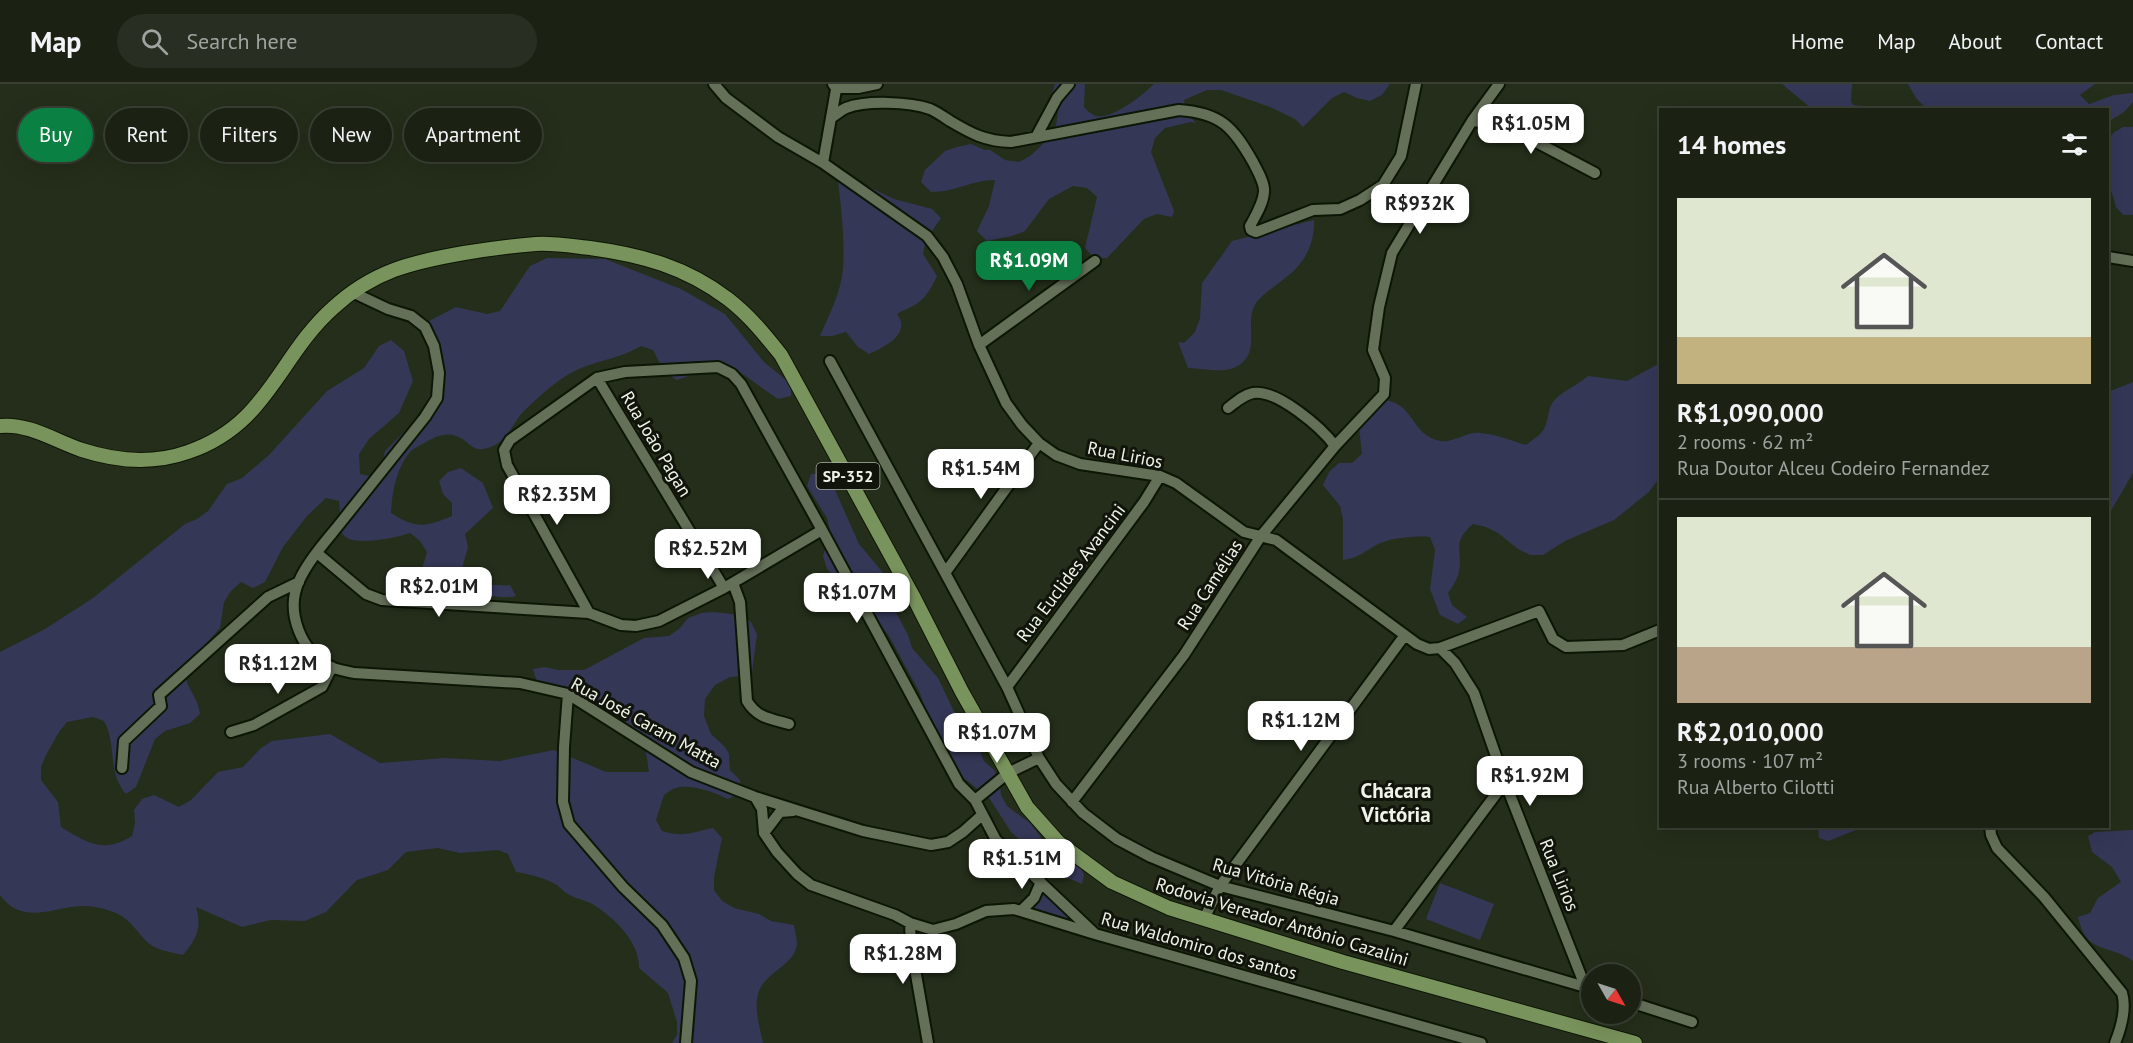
<!DOCTYPE html>
<meta charset="utf-8">
<style>
:root{--surface:#1b2214;--page:#282f22;--text:#f1f3f6;--muted:#a0a4a0;--line:#393f34;--accent:#0b8043}
body{margin:0;font-family:"PT Sans",sans-serif;background:var(--page);color:var(--text);height:100vh;display:flex;flex-direction:column;font-size:22px;white-space:nowrap}
*{box-sizing:border-box;margin:0}
p{font-size:20px;color:var(--muted)}
.icon{flex:none;width:33px;height:33px;fill:none;stroke:currentColor;stroke-width:2;stroke-linecap:round;stroke-linejoin:round}
.map{position:relative;flex:1;overflow:hidden}
.panel{position:absolute;left:1659px;top:24px;width:450px;height:720px;display:flex;flex-direction:column;background:var(--surface);border-radius:0px;box-shadow:0 6px 24px #0002,0 0 0 2px var(--line)}
.panel>*{flex:none}
.hud{position:absolute;left:18px;top:24px;width:570px;height:54px;display:flex;gap:12px}
.needle{width:39px;rotate:129deg}
.controls{position:absolute;left:1581px;top:880px;display:grid;gap:12px}
.controls a{display:grid;place-items:center;width:60px;height:60px;border-radius:50%;background:var(--surface);box-shadow:0 6px 24px #0002,0 0 0 2px var(--line);font-size:30px}
.price{position:absolute;translate:-50% -51px;padding:0 14px;border-radius:12px;background:#fff;color:#222;font-size:20px;line-height:39px;filter:drop-shadow(0 2px 3px #0008)}
.price::after{content:'';position:absolute;left:50%;top:36px;width:18px;height:14px;margin-left:-9px;background:inherit;clip-path:polygon(0 0,100% 0,50% 100%)}
.price.selected{background:var(--accent);color:#fff}
ul{padding:0;list-style:none}
li{display:grid;align-content:center;gap:12px;height:318px;padding:0 18px}
li+li{border-top:2px solid var(--line)}
li span{display:grid;place-items:center;height:186px;border-radius:0px;color:#555}
li>.icon{margin-inline-start:auto}
span .icon{width:108px;height:108px;fill:#fffc;stroke-width:1}
li b{font-size:26px}
h2{display:flex;justify-content:space-between;align-items:center;height:72px;padding:0 18px;font-size:26px}
.chip{padding:0 21px;border-radius:27px;background:var(--surface);box-shadow:0 6px 24px #0002,0 0 0 2px var(--line);font-size:21px;line-height:54px}
.chip.selected{background:var(--accent);color:#fff}
header{display:flex;align-items:center;gap:36px;box-sizing:border-box;height:84px;padding:0 30px;background:var(--surface);border-bottom:2px solid var(--line)}
header strong{font-size:28px}
nav{display:flex;gap:33px;margin-inline-start:auto;font-size:21px}
.search{width:420px;height:54px;background:var(--page);display:flex;align-items:center;gap:15px;box-sizing:border-box;padding:0 21px;border-radius:33px;color:var(--muted);font-size:22px}
.map>svg:first-child{display:block}
.green{fill:#353757}
.lines{fill:none;stroke-linecap:round;stroke-linejoin:round}
.minor-casing{stroke:#0d1604;stroke-width:14}
.major-casing{stroke:#0d1604;stroke-width:16}
.minor{stroke:#657059;stroke-width:10}
.major{stroke:#79935c;stroke-width:14}
.labels{text-anchor:middle;stroke-width:6;stroke-linejoin:round;paint-order:stroke}
.shield{fill:#10140b;stroke:#abb2a6;stroke-width:1.5}
.shield-label{font-size:16px;font-weight:bold;fill:#eef5e8}
.street-label{font-size:18px;fill:#eef5e8;stroke:#10140b}
.quarter-label{font-size:21px;font-weight:bold;fill:#eef5e8;stroke:#10140b}
</style>
<header>
<strong>Map</strong>
<div class="search"><svg class="icon" aria-label="search" viewBox="0 0 24 24"><circle cx="10" cy="10" r="6"/><path d="M15 15l6 6"/></svg>Search here</div>
<nav><a>Home</a><a>Map</a><a>About</a><a>Contact</a></nav>
</header>
<div class="map">
<svg width="2133" height="959" viewBox="0 0 2133 959">
<rect width="100%" height="100%" fill="#242e1a"/>
<path class="green" d="M1055 0H1085L1084 23C1087 26 1092 31 1096 32 1112 36 1143 11 1154 0H1390L1382 11 1370 17 1357 14 1344 8 1332 14 1303 43 1295 35 1270 23 1221 6H1207L1184 16 1186 29 1196 39 1191 38 1165 44 1155 54 1151 68 1174 127 1172 133 1157 130 1144 135 1107 174H1094L1085 164 1097 113 1087 104 1073 102 1049 115 1025 147 1012 152 987 157 977 147 989 122 995 96C972 96 956 108 931 108L921 98 925 86 945 67 957 63 971 60 985 66H990L1005 76 1019 78 1030 72 1040 63 1056 42 1058 28 1051 13Z
M1782 0H1852L1851 17 1853 21 1872 23 1874 25H1812Z
M1908 0H2095L2080 11 2089 20 2114 11 2133 9V18L2124 28 2108 38V26L1927 25 1916 14Z
M2123 43H2133V131H2123L2116 123 2108 96V56L2113 49Z
M837 90 856 101 869 103 894 115 932 125 941 134 926 156 923 170 937 192C931 205 924 217 911 223 906 226 901 227 897 230 912 250 884 263 869 270L858 263 846 248 832 252H820C829 231 841 208 843 185 845 153 841 121 837 90Z
M1314 136C1315 160 1304 181 1284 195 1274 203 1264 209 1256 219 1244 237 1260 264 1242 279 1226 292 1206 284 1188 284L1178 258 1184 259 1195 248 1200 234 1202 199 1232 157Z
M547 174 605 175 681 205 725 230 764 278 791 300V312L778 315C756 301 737 281 711 277L702 287 677 296 665 289 653 266 641 262C623 273 601 276 581 284 560 293 542 310 526 325 514 336 508 356 493 362 471 372 470 356 456 352 445 348 435 353 426 358 421 361 414 364 410 368 396 385 392 408 391 429 415 445 427 443 452 432V419L443 410 439 397 448 388 461 384 483 399 493 424 465 450 468 463 461 488C476 500 491 502 510 501L516 512C503 515 499 512 488 512 467 512 446 511 426 515L416 506C418 492 424 481 427 468L420 457 410 449C396 454 360 461 347 454 343 452 340 446 338 443L340 429 339 417 326 414 307 432 283 463 265 498 253 504 241 498 231 507 224 518 220 544 185 583C184 605 198 610 200 630L190 639 165 647 155 655 136 703 126 710C107 689 117 660 104 637L93 633 67 638 59 648 46 671 41 683V696L58 718 61 743C88 759 103 770 132 752L135 739 134 726 142 715 154 711 179 723 191 716 218 688 243 683 261 664 272 657 330 650 380 679 444 674 500 677 554 666 606 688H649L645 662 608 615 597 620 574 604H549L537 598 533 585 545 583 558 586H584L644 554 669 552 680 544 688 534 701 529 714 528 740 531 751 538 757 550 752 589 751 591 730 593 715 601 705 615 704 632 711 650 725 663 729 670 730 686 740 696V709L728 715C717 709 689 699 676 704 672 705 667 709 664 711L656 736 662 747C685 754 692 748 713 744L722 754 714 793V806L722 817 734 824 759 830 771 837 794 841C795 847 797 855 797 860 795 881 766 888 759 907 753 923 760 943 763 959H672L677 951V938L668 909 639 884C640 858 614 834 594 821 586 816 576 815 568 810 564 808 561 804 557 801 545 794 530 790 516 788L508 770 498 766 460 769 438 764 406 768 388 786 357 796 326 828 305 837 271 836 242 843 196 823C202 844 197 854 183 871 170 868 154 866 145 856 136 846 130 836 118 830 108 825 94 822 82 822 53 823 22 842 0 811V568L45 545 93 514 185 440 197 435 208 427 227 400 242 394 269 371 327 307 364 284 379 262 391 256 404 267 413 297 399 329 369 355 359 370 360 390 379 394 385 367 419 333 431 309 432 287 425 246 429 237 456 223 487 230 500 227 530 182Z
M1660 279V393L1649 408 1614 436 1565 457 1543 471H1530L1518 465 1498 449 1486 443 1473 440C1451 459 1463 465 1459 488 1457 496 1453 502 1448 509L1452 521 1467 533 1458 540 1440 531 1430 505 1435 466 1430 453C1418 451 1389 454 1378 460 1366 467 1358 474 1343 476V435L1340 422 1323 401 1329 388 1339 379H1352L1362 370 1359 344 1377 314C1386 316 1395 317 1403 324 1413 333 1418 348 1431 354 1452 364 1462 347 1481 349 1496 350 1512 357 1526 361 1534 355 1543 350 1546 340 1549 332 1548 325 1553 318 1560 308 1578 301 1588 292L1627 297Z
M2133 298V389L2108 432V308Z
M824 389 832 399 859 460 884 490 896 528 908 551 912 564 938 594 962 644 979 665 984 677 994 686 1000 698 1001 711 1007 722 1030 739 1045 759 1079 779 1084 791 1082 800 1061 791 1051 783 1011 748 990 715 960 691 928 634 920 609 889 552 848 500 836 494 827 485 823 472 830 447 827 434 807 402 811 390Z
M1818 742H1863L1864 743 1828 757 1819 754Z
M2133 746V877C2108 859 2086 871 2078 833L2090 829 2098 814 2121 798 2112 783 2092 768 2088 752 2095 748Z
M1440 799 1494 820 1480 856 1426 835Z
M1042 802 1086 844 1026 826Z"/>
<g class="lines">
<defs>
<path id="minor" d="M714 0 726 14 778 53 823 79 927 152 943 173 957 200 979 261 1006 319 1022 341 1039 359 1056 371 1080 380 1160 392 1176 399 1244 448 1276 456 1417 560 1429 565 1440 564 1539 527 1553 555 1566 563 1623 561 1660 546
M833 0 836 4H858L877 0
M831 34C836 31 841 26 846 24 866 16 910 18 930 25 937 28 944 33 950 37 972 50 985 57 1011 58L1179 26C1221 29 1233 43 1253 78 1257 86 1265 99 1264 108 1263 120 1256 131 1250 142L1251 146 1256 148 1313 126 1340 125 1360 116 1383 101 1401 72 1416 0
M1472 37 1502 40 1595 89
M1036 53 1057 14 1069 0
M823 79 837 0
M2108 173 2133 177
M352 208 388 225 411 232 425 243 434 262 439 289 437 314 425 333C397 368 370 402 342 437 327 456 309 475 299 497 285 528 301 568 331 583 338 586 346 587 354 589L520 599 568 610 691 688 755 713 863 747 931 761 948 758 963 748 982 731
M979 261 1095 177
M830 277 1007 603 1039 674 1056 700 1083 729 1117 755 1151 773 1220 802 1394 847 1592 905
M597 294 724 504
M1228 324C1236 318 1243 311 1253 309 1277 305 1322 344 1335 362
M317 469 366 510 382 516 589 529 621 541 636 542 659 537 724 504 822 446
M945 489 1039 359
M733 499 740 518 747 617C757 634 771 635 789 640
M589 529 507 381 504 366 510 356 597 294 625 288 718 283 732 290 741 300 822 446 959 700 975 716 996 756 1095 850
M1440 564 1455 579 1474 609 1505 698 1585 902
M1007 603 1144 418 1160 392
M568 610 564 663 563 718 569 740 623 803 662 841 684 874 691 897 686 959
M231 648 254 641 322 603 332 583
M122 684 124 657 161 622 159 611 268 513 299 498
M755 713 762 725 764 749 777 768 797 790 811 801 895 831 910 839 933 846 956 840 986 827 1014 825 1095 850 1481 959
M975 716 1008 689 1039 674
M1072 718 1184 571 1261 452 1335 362 1384 310 1385 294 1373 266 1379 223 1392 169 1472 37 1499 0
M1990 742 1991 751 1997 764 2044 813 2122 909C2127 925 2121 944 2115 959
M764 749 780 728 793 727
M1021 827 1034 814 1041 798
M1204 835 1220 802 1405 551
M910 839 911 862 928 959
M1394 847 1505 698
M1630 918 1692 938"/>
<path id="major" d="M0 342C29 339 55 357 82 366 116 377 154 380 188 368 268 341 278 273 333 224 373 187 412 178 464 169 488 165 512 162 536 160 554 159 572 162 590 164 642 171 686 183 728 215 749 231 765 251 781 271L913 512 962 608 1027 723 1059 759 1112 798 1169 824 1343 878 1635 959"/>
</defs>
<use href="#minor" class="minor-casing"/>
<use href="#major" class="major-casing"/>
<use href="#minor" class="minor"/>
<use href="#major" class="major"/>
</g>
<g class="labels">
<rect class="shield" x="816.5" y="379" width="63" height="26" rx="4.5"/>
<g class="shield-label">
<text x="848" y="398">SP-352</text>
</g>
<g class="street-label">
<text transform="translate(656 360) rotate(59)" y="6">Rua João Pagan</text>
<text transform="translate(1125 371) rotate(11)" y="6">Rua Lirios</text>
<text transform="translate(1071 489) rotate(-53)" y="6">Rua Euclides Avancini</text>
<text transform="translate(1210 501) rotate(-57)" y="6">Rua Camélias</text>
<text transform="translate(646 639) rotate(29)" y="6">Rua José Caram Matta</text>
<text transform="translate(1559 791) rotate(68)" y="6">Rua Lirios</text>
<text transform="translate(1276 798) rotate(16)" y="6">Rua Vitória Régia</text>
<text transform="translate(1282 838) rotate(17)" y="6">Rodovia Vereador Antônio Cazalini</text>
<text transform="translate(1199 862) rotate(16)" y="6">Rua Waldomiro dos santos</text>
</g>
<g class="quarter-label">
<text x="1396" y="714">Chácara<tspan x="1396" dy="24">Victória</tspan></text>
</g>
</g>
</svg>
<div class="controls">
<a><svg class="needle" viewBox="-14 -14 28 28"><path d="M0-13l5 13h-10z" fill="#e53935"/><path d="M0 13l5-13h-10z" fill="#a0a4a0"/></svg></a>
</div>
<b class="price" style="left:1531px;top:71px">R$1.05M</b>
<b class="price" style="left:1420px;top:151px">R$932K</b>
<b class="price selected" style="left:1029px;top:208px">R$1.09M</b>
<b class="price" style="left:981px;top:416px">R$1.54M</b>
<b class="price" style="left:557px;top:442px">R$2.35M</b>
<b class="price" style="left:708px;top:496px">R$2.52M</b>
<b class="price" style="left:439px;top:534px">R$2.01M</b>
<b class="price" style="left:857px;top:540px">R$1.07M</b>
<b class="price" style="left:278px;top:611px">R$1.12M</b>
<b class="price" style="left:1301px;top:668px">R$1.12M</b>
<b class="price" style="left:997px;top:680px">R$1.07M</b>
<b class="price" style="left:1530px;top:723px">R$1.92M</b>
<b class="price" style="left:1022px;top:806px">R$1.51M</b>
<b class="price" style="left:903px;top:901px">R$1.28M</b>
<div class="hud">
<a class="chip selected">Buy</a>
<a class="chip">Rent</a>
<a class="chip">Filters</a>
<a class="chip">New</a>
<a class="chip">Apartment</a>
</div>
<section class="panel">
<h2>14 homes<svg class="icon" aria-label="filters" viewBox="0 0 24 24"><path d="M4 7h16M4 17h16"/><circle cx="9" cy="7" r="2"/><circle cx="15" cy="17" r="2"/></svg></h2>
<ul>
<li><span style="background:linear-gradient(#dfe7d0 75%,#c2b280 0)"><svg class="icon" aria-label="home" viewBox="0 0 24 24"><path d="M3 11l9-7 9 7M6 9v11h12V9"/></svg></span><div><b>R$1,090,000</b><p>2 rooms · 62 m²</p><p>Rua Doutor Alceu Codeiro Fernandez</p></div></li>
<li><span style="background:linear-gradient(#dfe7d0 70%,#b9a48a 0)"><svg class="icon" aria-label="home" viewBox="0 0 24 24"><path d="M3 11l9-7 9 7M6 9v11h12V9"/></svg></span><div><b>R$2,010,000</b><p>3 rooms · 107 m²</p><p>Rua Alberto Cilotti</p></div></li>
</ul>
</section>
</div>
